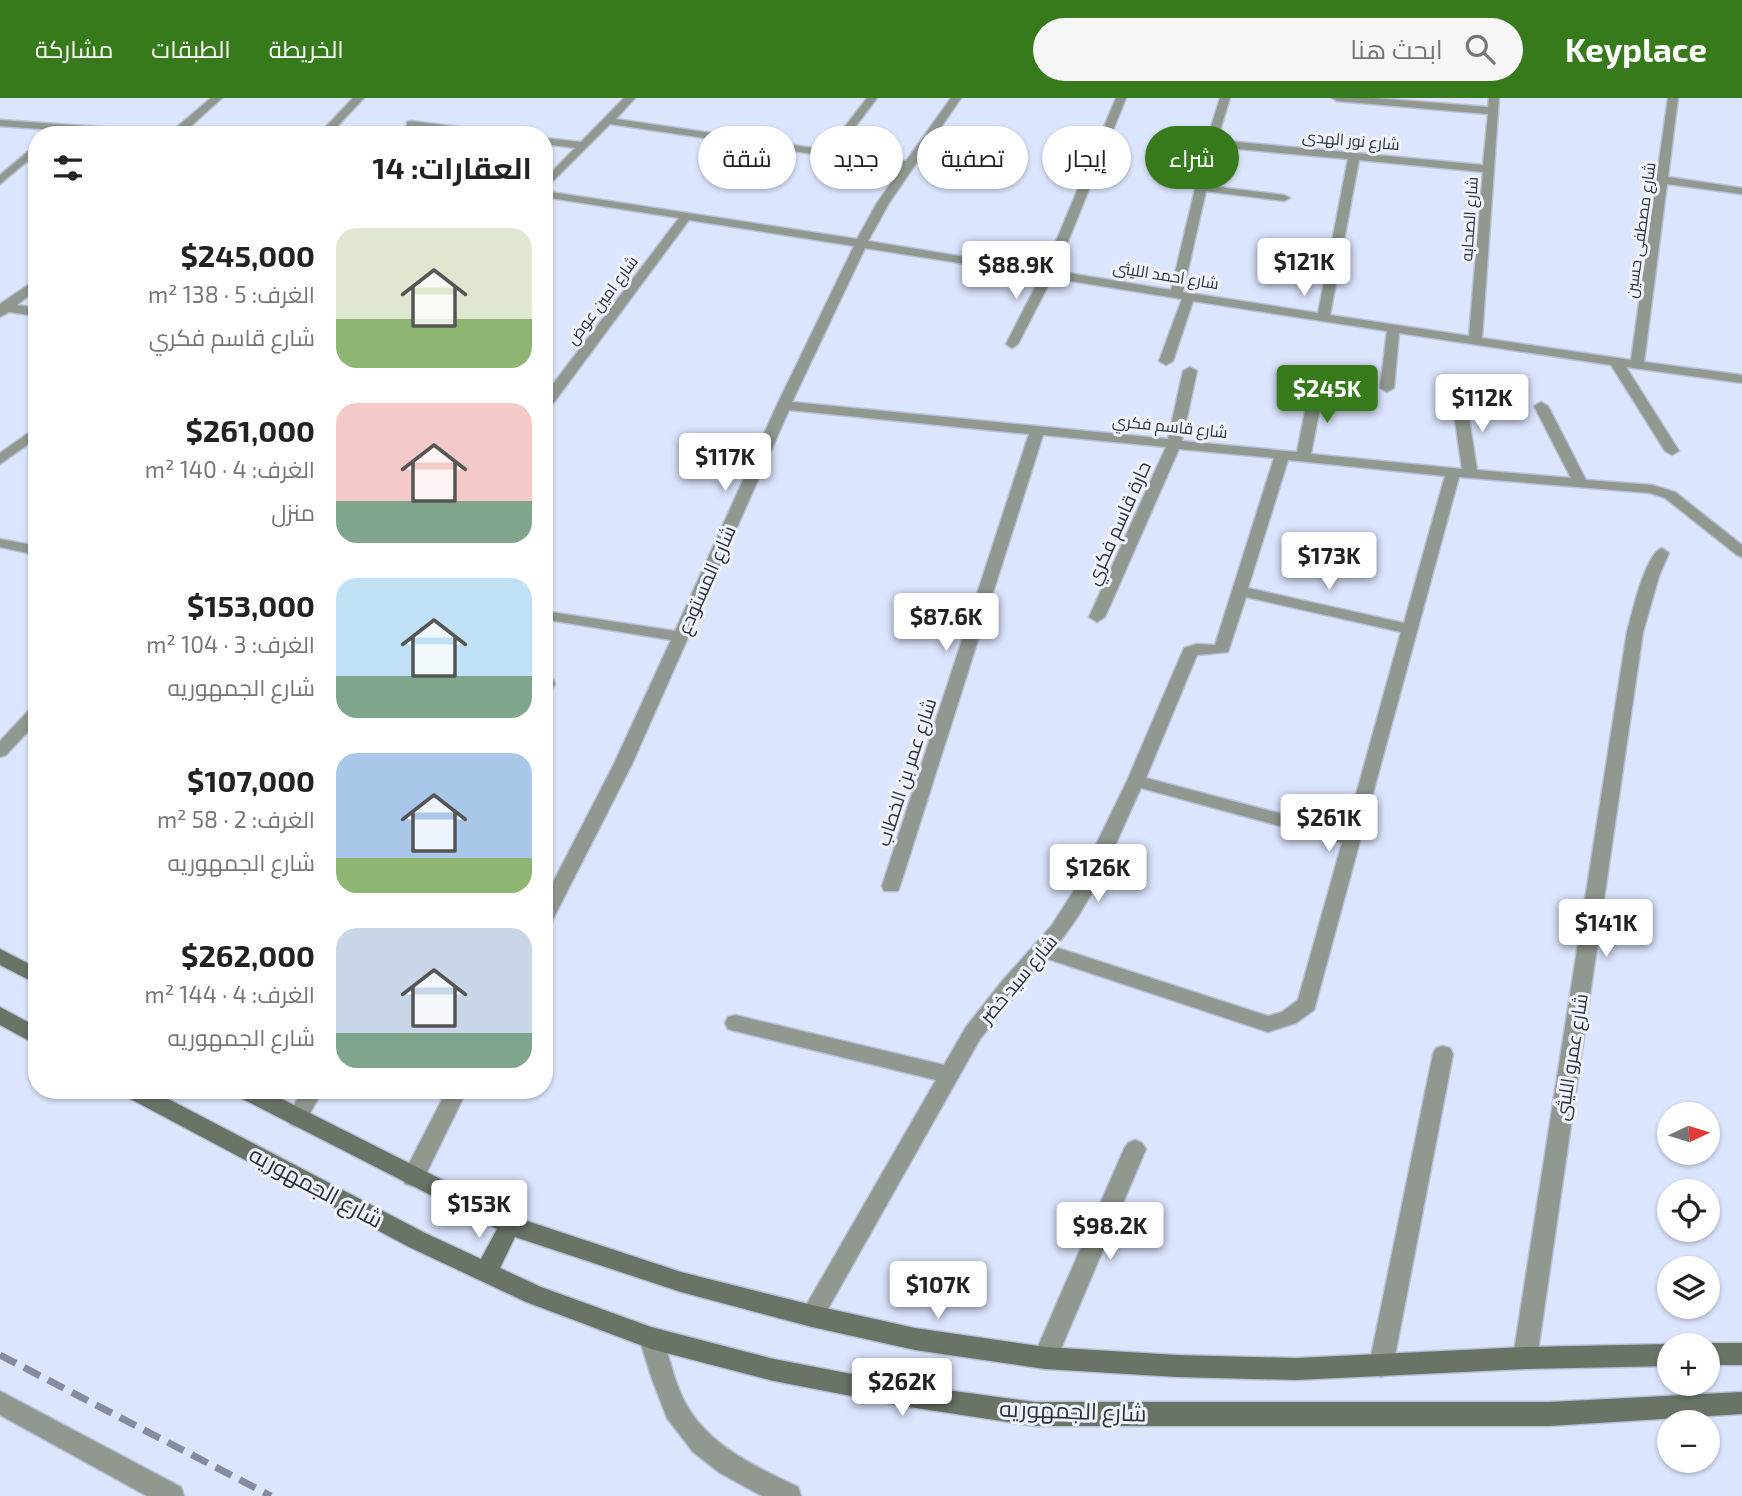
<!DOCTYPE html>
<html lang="ar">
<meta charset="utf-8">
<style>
:root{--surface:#fff;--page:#f6f6f6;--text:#222;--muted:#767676;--accent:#367a1b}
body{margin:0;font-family:"Exo 2",Cairo,sans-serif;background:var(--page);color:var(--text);direction:rtl;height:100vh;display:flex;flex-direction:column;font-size:26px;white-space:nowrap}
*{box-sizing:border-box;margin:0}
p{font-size:23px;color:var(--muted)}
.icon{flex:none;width:38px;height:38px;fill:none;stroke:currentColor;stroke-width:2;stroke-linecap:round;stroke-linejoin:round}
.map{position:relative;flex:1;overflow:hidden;direction:ltr}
.side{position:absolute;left:28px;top:28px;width:525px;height:973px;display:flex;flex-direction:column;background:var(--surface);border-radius:28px;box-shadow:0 2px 5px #0004;direction:rtl}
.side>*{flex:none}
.banner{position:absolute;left:574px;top:28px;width:665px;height:63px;direction:rtl;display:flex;gap:14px}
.needle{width:46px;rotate:86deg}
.controls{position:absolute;left:1657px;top:1004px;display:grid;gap:14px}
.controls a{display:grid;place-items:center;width:63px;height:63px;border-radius:50%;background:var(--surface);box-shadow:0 2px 5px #0004;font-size:35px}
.price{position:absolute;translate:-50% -60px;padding:0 16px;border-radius:7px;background:#fff;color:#222;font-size:23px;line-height:46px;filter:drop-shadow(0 2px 4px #0008)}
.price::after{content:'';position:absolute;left:50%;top:42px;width:21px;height:16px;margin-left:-10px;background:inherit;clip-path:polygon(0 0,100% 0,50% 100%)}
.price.on{background:var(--accent);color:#fff}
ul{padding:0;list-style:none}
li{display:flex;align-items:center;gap:21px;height:175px;padding:0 21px}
li span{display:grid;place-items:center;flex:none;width:196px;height:140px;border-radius:21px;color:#555}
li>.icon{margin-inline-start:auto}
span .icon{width:84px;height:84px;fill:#fffc;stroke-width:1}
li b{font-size:30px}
h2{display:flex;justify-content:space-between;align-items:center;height:84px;padding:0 21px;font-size:30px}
.tag{padding:0 24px;border-radius:32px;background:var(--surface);box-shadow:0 2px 5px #0004;font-size:24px;line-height:63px}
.tag.on{background:var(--accent);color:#fff}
header{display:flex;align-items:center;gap:42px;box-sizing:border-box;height:98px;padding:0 35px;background:var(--accent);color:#fff}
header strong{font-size:33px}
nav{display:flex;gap:38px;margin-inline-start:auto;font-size:24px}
.search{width:490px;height:63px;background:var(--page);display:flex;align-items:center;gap:18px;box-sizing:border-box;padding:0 24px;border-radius:38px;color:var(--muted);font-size:26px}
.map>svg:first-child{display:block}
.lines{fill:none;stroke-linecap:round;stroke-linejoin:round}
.lane-casing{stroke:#b9c1d7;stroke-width:3}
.street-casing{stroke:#b9c1d7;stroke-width:3}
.secondary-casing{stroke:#b9c1d7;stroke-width:3}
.lane{fill:#91988f;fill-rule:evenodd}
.street{fill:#91988f;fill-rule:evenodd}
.secondary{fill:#697366;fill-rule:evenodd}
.rail{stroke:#868c9d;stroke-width:7;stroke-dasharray:18 9;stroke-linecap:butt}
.labels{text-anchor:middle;stroke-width:6;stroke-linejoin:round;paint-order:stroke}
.far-street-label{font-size:16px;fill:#2d313a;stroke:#eff2fc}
.street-label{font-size:19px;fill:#2d313a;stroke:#eff2fc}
.near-street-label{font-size:23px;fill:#2d313a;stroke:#eff2fc}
</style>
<header>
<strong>Keyplace</strong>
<div class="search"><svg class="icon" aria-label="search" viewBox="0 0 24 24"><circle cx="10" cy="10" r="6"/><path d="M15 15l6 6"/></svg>ابحث هنا</div>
<nav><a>الخريطة</a><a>الطبقات</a><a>مشاركة</a></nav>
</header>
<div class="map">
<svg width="1742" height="1398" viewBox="0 0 1742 1398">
<rect width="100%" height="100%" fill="#dce5fe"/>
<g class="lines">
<defs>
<path id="lane" d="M1201 87 1284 97 1290 100 1284 103 1197 92 1195 90Z"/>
<path id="street" d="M211 0H222L181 37H122L0 28V22L171 34Z
M353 0H364L329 37H318Z
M624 0H635L616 21 827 52 867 0H877L837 53 906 63 951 0H961L889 105 868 143 1044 172 1116 0H1126L1056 173 1171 192 1206 45 1220 0H1230L1217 42 1483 67 1488 16 1337 3 1332 0H1374L1488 9 1489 0H1499L1482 240 1631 262 1668 0H1678L1668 79 1742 90V96L1667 86 1644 264 1742 277V285L1626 269 1679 353 1672 357 1665 353 1611 267 1399 235 1394 290 1387 294 1380 290 1387 233 1193 203 1173 263 1166 267 1159 263 1182 201 1052 180 1018 246 1012 250 1006 246 1041 178 865 150 792 304 1168 341 1183 273 1190 269 1197 273 1182 343 1297 354 1310 288 1317 284 1324 288 1311 356 1462 371 1452 301 1459 297 1466 301 1477 372 1571 380 1534 308 1541 304 1548 308 1586 382 1652 387 1675 394 1742 447V459L1737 457 1665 400 1650 395 1459 379 1314 912 1296 925 1268 934 1045 860 980 941 820 1225 812 1229 804 1225 801 1218 804 1211 936 982 735 933 728 931 725 925 728 919 735 917 944 967 966 929 1003 882 1052 827 1073 794 1127 683 1184 550 1197 546 1215 547 1274 360 1179 351 1105 519 1097 524 1089 519 1166 349 1043 337 900 788 898 793H884L882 788 1029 336 789 312 632 666 553 821 551 826 544 828V802L614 666 671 542 549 522 544 521V513L675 533 777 307 854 148 689 122 549 311 544 312V298L679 120 544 99V93L857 141 877 105 902 69 610 26 544 92V82L575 50 544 46V40L581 44ZM1216 49 1348 61 1318 215 1183 194ZM1359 62 1483 74 1469 238 1330 217ZM1288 362 1445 378 1404 525 1248 490ZM1246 499 1401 534 1346 733 1146 680 1197 557 1228 554ZM1141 690 1342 745 1298 902 1282 914 1268 918 1055 849C1094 805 1116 743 1141 690Z
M411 23 498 34 503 37H471L407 28V24Z
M37 46V55L0 86V77Z
M37 181V191L17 207 37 210V218L9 214 0 219V206Z
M37 329V340L0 366V355Z
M0 441 37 448V457L0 449Z
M1662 450 1669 455 1659 478 1643 534 1537 1260 1533 1268 1525 1271 1517 1268 1513 1260 1627 534C1632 516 1645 456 1662 450Z
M544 581 553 582 555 586 550 594 544 595Z
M37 608V624L6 657 0 659V643L31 610Z
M1443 948 1450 950 1453 956 1393 1268 1389 1276 1381 1279 1373 1276 1369 1268 1433 956 1436 950Z
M302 992H323L304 1026 297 1029 290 1026 287 1020Z
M447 992H467L421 1086 413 1088 405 1086 402 1079Z
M1135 1042 1142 1045 1146 1051 1057 1260 1053 1268 1045 1271 1037 1268 1033 1260 1124 1051 1128 1045Z
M651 1229 659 1232C669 1254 672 1277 682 1298 703 1345 754 1368 798 1389L801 1398H762L720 1375 693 1354 667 1320 652 1281 639 1240 643 1232Z
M0 1293 181 1389 184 1398H147L0 1317Z"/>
<path id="secondary" d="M0 851 37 870V886L0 867Z
M0 909 37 929V947L0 927Z
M122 992H151L425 1135 481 1161 497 1131 237 998 234 992H264L518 1120 681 1174 812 1207 915 1230 1045 1249 1177 1257 1296 1260 1525 1249 1670 1246 1674 1248H1670V1268L1525 1271 1296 1282 1177 1279 1045 1271 915 1252 812 1229 681 1194 515 1139 500 1170 541 1189 651 1229 774 1261 903 1286 1035 1304H1549L1742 1294V1316L1549 1328H1035L903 1308 774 1283 651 1251 526 1204 409 1149 125 998Z
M1708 1245H1742V1267H1708V1248H1701Z"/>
</defs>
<use href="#lane" class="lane-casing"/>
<use href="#street" class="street-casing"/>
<use href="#secondary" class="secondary-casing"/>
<use href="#lane" class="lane"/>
<use href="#street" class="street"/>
<use href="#secondary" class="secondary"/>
<path class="rail" d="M0 1257 271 1398"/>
</g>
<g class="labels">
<g class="far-street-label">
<text transform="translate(1351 42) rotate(5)" y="6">شارع نور الهدى</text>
<text transform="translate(1469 121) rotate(-86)" y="6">شارع الصحابه</text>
<text transform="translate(1640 132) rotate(-82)" y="6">شارع مصطفى حسين</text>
<text transform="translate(1166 177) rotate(9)" y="6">شارع احمد الليثى</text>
<text transform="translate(602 202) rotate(-53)" y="6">شارع امين عوض</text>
<text transform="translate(1170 328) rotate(6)" y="6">شارع قاسم فكري</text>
</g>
<g class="street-label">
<text transform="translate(1118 425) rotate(-66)" y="7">حارة قاسم فكري</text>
<text transform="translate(706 482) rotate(-66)" y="7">شارع المستودع</text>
<text transform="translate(906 674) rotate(-72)" y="7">شارع عمر بن الخطاب</text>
<text transform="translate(1018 881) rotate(-50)" y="7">شارع سيد خضر</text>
<text transform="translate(1571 959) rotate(-81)" y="7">شارع عمرو الليثى</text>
</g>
<g class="near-street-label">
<text transform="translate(316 1089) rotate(28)" y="8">شارع الجمهوريه</text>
<text transform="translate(1073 1313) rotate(2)" y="8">شارع الجمهوريه</text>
</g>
</g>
</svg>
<div class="controls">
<a><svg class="needle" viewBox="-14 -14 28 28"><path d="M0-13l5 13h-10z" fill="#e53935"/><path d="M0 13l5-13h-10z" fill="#767676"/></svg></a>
<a><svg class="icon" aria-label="locate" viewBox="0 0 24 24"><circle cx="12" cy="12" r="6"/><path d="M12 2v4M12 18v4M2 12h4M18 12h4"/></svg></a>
<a><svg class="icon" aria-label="layers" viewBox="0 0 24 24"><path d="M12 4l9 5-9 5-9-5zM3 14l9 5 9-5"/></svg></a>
<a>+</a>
<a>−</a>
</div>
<b class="price" style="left:1304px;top:200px">$121K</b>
<b class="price" style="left:1016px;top:203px">$88.9K</b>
<b class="price on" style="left:1327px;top:327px">$245K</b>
<b class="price" style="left:1482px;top:336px">$112K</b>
<b class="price" style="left:725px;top:395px">$117K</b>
<b class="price" style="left:1329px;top:494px">$173K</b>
<b class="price" style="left:946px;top:555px">$87.6K</b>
<b class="price" style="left:1329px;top:756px">$261K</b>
<b class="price" style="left:1098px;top:806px">$126K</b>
<b class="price" style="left:1606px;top:861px">$141K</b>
<b class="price" style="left:479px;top:1142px">$153K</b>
<b class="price" style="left:1110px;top:1164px">$98.2K</b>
<b class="price" style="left:938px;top:1223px">$107K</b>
<b class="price" style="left:902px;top:1320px">$262K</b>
<div class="banner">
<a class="tag on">شراء</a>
<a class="tag">إيجار</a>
<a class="tag">تصفية</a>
<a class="tag">جديد</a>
<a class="tag">شقة</a>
</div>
<section class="side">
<h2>العقارات: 14<svg class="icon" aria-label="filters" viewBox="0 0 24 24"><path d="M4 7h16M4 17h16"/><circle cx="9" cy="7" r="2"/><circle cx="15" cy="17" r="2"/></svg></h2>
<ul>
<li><span style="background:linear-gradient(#dfe7d0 65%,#8fb573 0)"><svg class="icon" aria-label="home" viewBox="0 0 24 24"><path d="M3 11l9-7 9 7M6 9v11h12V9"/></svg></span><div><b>$245,000</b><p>الغرف: 5 · 138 m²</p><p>شارع قاسم فكري</p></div></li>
<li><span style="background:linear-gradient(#f6c9c9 70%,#7fa58c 0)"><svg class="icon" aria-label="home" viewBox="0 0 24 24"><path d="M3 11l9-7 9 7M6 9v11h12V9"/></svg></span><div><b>$261,000</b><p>الغرف: 4 · 140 m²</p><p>منزل</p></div></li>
<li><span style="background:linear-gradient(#bfe0f5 70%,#7fa58c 0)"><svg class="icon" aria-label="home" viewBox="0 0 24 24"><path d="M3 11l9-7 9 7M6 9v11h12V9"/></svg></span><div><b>$153,000</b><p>الغرف: 3 · 104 m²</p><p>شارع الجمهوريه</p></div></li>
<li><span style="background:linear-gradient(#a9c7e8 75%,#8fb573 0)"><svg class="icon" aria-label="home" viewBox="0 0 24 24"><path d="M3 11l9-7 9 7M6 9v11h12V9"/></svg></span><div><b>$107,000</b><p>الغرف: 2 · 58 m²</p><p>شارع الجمهوريه</p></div></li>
<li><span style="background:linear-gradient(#c9d6e8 75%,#7fa58c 0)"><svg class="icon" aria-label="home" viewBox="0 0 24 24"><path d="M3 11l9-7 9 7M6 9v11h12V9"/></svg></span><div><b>$262,000</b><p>الغرف: 4 · 144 m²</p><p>شارع الجمهوريه</p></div></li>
</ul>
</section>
</div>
